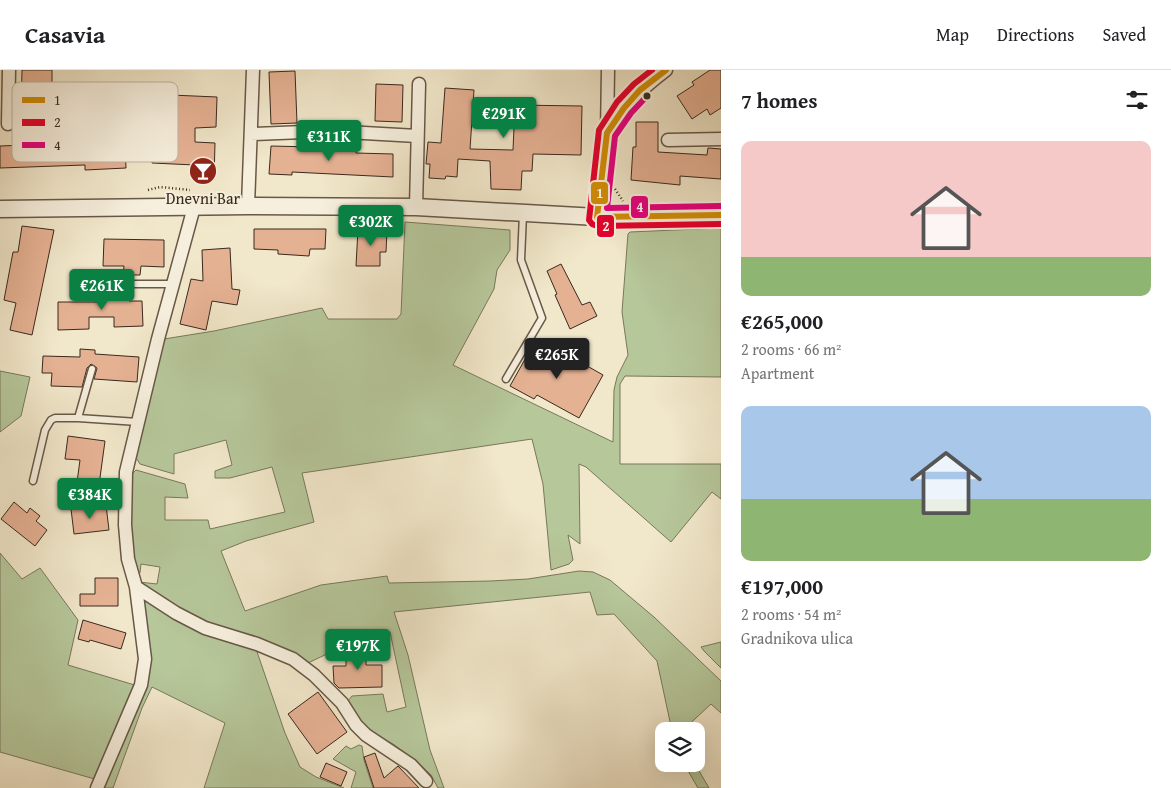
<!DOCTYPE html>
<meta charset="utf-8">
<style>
:root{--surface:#fff;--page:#f6f6f6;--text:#202124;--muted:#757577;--line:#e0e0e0;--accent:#0b8043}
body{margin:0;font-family:"Gentium Book Plus",serif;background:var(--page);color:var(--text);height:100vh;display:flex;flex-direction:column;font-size:19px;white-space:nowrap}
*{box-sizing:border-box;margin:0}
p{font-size:16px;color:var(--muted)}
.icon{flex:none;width:28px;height:28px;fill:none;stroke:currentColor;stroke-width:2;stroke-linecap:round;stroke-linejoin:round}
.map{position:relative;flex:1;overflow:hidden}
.sheet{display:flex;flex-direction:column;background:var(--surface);width:450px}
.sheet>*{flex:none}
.tools{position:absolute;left:655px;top:652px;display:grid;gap:10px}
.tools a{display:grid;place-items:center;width:50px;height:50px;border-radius:10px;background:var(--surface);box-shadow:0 5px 20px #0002;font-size:25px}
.price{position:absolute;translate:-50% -42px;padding:0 11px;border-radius:5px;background:var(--accent);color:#fff;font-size:16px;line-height:32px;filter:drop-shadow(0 1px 2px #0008)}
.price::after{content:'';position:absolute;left:50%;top:30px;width:15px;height:11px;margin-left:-8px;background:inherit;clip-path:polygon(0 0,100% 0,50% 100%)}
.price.on{background:#222;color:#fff}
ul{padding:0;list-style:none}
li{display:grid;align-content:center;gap:10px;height:265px;padding:0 20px}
li span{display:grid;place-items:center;height:155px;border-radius:10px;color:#555}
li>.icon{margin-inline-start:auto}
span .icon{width:90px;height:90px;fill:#fffc;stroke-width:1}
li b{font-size:21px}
h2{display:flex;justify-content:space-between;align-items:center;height:60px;padding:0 20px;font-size:21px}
header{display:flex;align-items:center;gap:30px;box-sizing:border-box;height:70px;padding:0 25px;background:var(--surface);border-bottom:1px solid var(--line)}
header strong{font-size:24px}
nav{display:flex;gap:28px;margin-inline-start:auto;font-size:18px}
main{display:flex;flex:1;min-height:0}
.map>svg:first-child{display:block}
.green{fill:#b6c79a;stroke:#78785c}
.building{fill:#e5b193;stroke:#3a291d}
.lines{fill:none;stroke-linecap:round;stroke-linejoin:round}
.service-casing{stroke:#685848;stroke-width:9}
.minor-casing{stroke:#685848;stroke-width:15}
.tertiary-casing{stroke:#685848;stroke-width:19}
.path{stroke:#3a291d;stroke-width:2.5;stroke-dasharray:1 2.5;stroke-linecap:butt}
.service{stroke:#f6efdd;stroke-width:6}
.minor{stroke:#f6efdd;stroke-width:12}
.tertiary{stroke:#f6efdd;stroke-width:16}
.bus-1-casing{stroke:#f6efdd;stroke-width:10}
.bus-2-casing{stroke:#f6efdd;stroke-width:10}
.bus-3-casing{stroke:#f6efdd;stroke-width:10}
.bus-1{stroke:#d18d06;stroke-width:6}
.bus-2{stroke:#e4002b;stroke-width:6}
.bus-3{stroke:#e5007d;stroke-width:6}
.bus-dot{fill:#3a291d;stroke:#f6efdd;stroke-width:2}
.labels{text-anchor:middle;stroke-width:4;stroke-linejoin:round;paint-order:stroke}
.poi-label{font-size:16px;fill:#3a291d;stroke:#f6efdd}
.key{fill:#f6efdd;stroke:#beb4a3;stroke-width:1}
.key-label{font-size:14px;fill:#3a291d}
.line-badge{stroke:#f6efdd;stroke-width:2}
.badge-label{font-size:14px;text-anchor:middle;font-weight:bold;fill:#fff}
</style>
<header>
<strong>Casavia</strong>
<nav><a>Map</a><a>Directions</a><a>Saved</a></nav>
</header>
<main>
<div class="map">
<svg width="721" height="718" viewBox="0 0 721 718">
<rect width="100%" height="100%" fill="#f1e7ca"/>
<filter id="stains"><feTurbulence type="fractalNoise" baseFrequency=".004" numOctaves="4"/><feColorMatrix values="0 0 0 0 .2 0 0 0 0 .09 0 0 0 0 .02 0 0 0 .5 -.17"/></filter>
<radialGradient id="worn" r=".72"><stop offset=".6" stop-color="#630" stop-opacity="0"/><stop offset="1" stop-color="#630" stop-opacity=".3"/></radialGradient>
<path class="green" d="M405 152 510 160V180L497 200 494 219 453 295 613 372 614 320 617 307 628 285 622 242 628 164 630 162 721 158V307L625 306 620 314V394H721V429L712 422 671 472 586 397 579 394 580 474 568 465 573 490 569 494 551 500 543 414 532 369 302 403 314 452 246 471 221 481 245 541 321 515 387 506 389 513 490 511 528 509 579 501 593 502 610 510 654 547 721 611V643L711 634 682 661H672L657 591 614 544 597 545 590 522 394 542 408 585 430 680 444 718H438L431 705 415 690 393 674 366 659 348 631 352 626 383 624 387 642 406 637 390 562 346 568 345 587 331 588 329 583 308 593 175 540 139 512 157 514 160 497 141 494 140 503H137L132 487 129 407 136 400 185 414 188 428 165 427V450H208L210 459 285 442 272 397 230 408H215V401L232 395 226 370 174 384V404L140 394 135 386 164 269 214 261 322 238 328 249H397L401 244Z
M0 301 30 307 21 346 0 362Z
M0 483 22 509 40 498 78 550 68 595 138 616 98 710 0 682Z
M146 530 255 576 285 663 300 697 316 707 344 718H204L225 653 152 617 142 638 113 718H100L145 616 143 535Z
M721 572V598L704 581 701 577Z
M359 675 362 676 364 690 373 718H351L356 702 333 689 346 676 351 679Z
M684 694H695L709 718H698Z"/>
<path class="building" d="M22 0H52V17H57V44H21Z
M710 0H721V38L710 45 707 39 692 49 677 26 694 15 692 12Z
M295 1 297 53 271 54 269 2Z
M376 14 403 15 402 52 375 51Z
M445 18 474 20 470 79 513 80 515 35 582 36 581 85 533 84 532 101H522L521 120 491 119 490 91 458 89 457 107 446 106 445 109 429 108 430 94H426L428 72 441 73Z
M171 25 217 27 216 57 195 58V72L215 73 214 110H195V95L152 93 154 29 171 30Z
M636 52H658V82L707 85 708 78 721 79V109L680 106V115L631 110 633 77H636Z
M75 73V77L125 75 126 98 85 100V95L0 98V76Z
M271 76 356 78V83L393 84V107L292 102V105L269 104Z
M22 156 54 160 32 265 10 260 16 233 4 230 13 182H18Z
M254 159H326L325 179H310L309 186 278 184V180L254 179Z
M358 159 387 160 386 182H380V196H356Z
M104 169 164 170V197L141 196 140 205H123L124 196H103Z
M230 178 232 219 240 220 237 235 212 231 206 260 180 254 191 209 203 211 202 180Z
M561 194 582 235 590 232 597 246 570 259 555 225 557 224 547 201Z
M103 219H129V231H142L143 256 114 257V247H89V259L58 260V232H103Z
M533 275 557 288 561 281 603 305 579 348 537 325 534 329 510 316Z
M80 279 95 280V284L139 287 137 312 94 309 97 298 91 294 87 298 82 317 51 316 52 303H42L43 286 80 287Z
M68 366 105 371 99 415 77 412 80 390 65 389Z
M14 432 27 443 30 438 40 446 36 451 47 460 35 476 1 449Z
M106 435 109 460 74 464 71 439Z
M95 508H118V536H80V524H95Z
M83 550 126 563 121 579 90 570 89 572 78 569Z
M346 578H366V595H382V617L339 618 334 613 333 596H346Z
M318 622 347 662 317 684 288 644Z
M375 683 384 708 398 696 419 718H374L364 687Z
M326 693 347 702 341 716 320 707Z"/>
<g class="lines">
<defs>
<path id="service" d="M89 214H173
M506 309 542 248 521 190 523 144
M78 348 92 299
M33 411 45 360 51 350 55 348H78L138 352"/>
<path id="minor" d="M8 54 9 0
M607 63C627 34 637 22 666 0
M251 64 329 61 417 66
M668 70 721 69
M248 136 253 0
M416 137 419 14
M597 147 607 63 608 0
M136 517 176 543 205 558 257 574 293 589 314 605 342 633 356 655 366 665 411 695 426 711
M97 718 141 615 145 589 136 517 128 489 125 455 126 402 158 269 194 137"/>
<path id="tertiary" d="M0 139 248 136 416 137 597 147 721 145"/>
</defs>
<use href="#service" class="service-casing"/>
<use href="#minor" class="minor-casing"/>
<use href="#tertiary" class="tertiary-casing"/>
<path class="path" d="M615 119 623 131
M148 120 160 117 190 120"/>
<use href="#service" class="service"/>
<use href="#minor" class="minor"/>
<use href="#tertiary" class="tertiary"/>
<defs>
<path id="bus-1" d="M666 0 640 20 624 38 607 63 597 147 721 145"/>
<path id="bus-2" d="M652 0 634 14 617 32 599 60 589 150 592 154 597 156 721 154"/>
<path id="bus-3" d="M647 26 631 43 615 66 607 138 721 136"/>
</defs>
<use href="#bus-1" class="bus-1-casing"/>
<use href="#bus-2" class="bus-2-casing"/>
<use href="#bus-3" class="bus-3-casing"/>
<use href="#bus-1" class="bus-1"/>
<use href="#bus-2" class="bus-2"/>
<use href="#bus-3" class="bus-3"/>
</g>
<defs>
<symbol id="bar-disc" viewBox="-11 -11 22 22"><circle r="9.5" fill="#8f2418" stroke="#f6efdd"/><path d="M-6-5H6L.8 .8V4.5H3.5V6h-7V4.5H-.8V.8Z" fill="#fff"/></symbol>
</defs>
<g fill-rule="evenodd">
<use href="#bar-disc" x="187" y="85" width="32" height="32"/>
</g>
<circle class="bus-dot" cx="647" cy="26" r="4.5"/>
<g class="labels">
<g class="poi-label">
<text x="203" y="134">Dnevni Bar</text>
</g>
</g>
<rect x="12" y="12" width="166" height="80" rx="8" class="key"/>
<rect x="22" y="27" width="23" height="6" fill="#d18d06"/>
<rect x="22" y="49" width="23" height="7" fill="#e4002b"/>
<rect x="22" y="72" width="23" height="6" fill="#e5007d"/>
<g class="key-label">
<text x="54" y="35">1</text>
<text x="54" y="57">2</text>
<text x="54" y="80">4</text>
</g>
<g class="line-badge">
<rect x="590" y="111" width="19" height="24" rx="5" fill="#d18d06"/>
<rect x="630" y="125" width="19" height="24" rx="5" fill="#e5007d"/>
<rect x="596" y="144" width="19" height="24" rx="5" fill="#e4002b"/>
</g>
<g class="badge-label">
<text x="600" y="128">1</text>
<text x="640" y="142">4</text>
<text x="606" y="161">2</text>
</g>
<rect width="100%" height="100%" filter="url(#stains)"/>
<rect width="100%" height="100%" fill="url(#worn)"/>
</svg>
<div class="tools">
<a><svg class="icon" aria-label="layers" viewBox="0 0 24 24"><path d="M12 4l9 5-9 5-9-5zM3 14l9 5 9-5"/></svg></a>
</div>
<b class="price" style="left:504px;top:69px">€291K</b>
<b class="price" style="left:329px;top:92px">€311K</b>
<b class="price" style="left:371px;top:177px">€302K</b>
<b class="price" style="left:102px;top:241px">€261K</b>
<b class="price on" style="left:557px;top:310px">€265K</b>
<b class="price" style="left:90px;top:450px">€384K</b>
<b class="price" style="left:358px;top:601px">€197K</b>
</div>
<section class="sheet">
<h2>7 homes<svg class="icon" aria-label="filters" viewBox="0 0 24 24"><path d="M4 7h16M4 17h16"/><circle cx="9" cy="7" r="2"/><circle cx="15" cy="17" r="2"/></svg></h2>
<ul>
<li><span style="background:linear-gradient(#f6c9c9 75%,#8fb573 0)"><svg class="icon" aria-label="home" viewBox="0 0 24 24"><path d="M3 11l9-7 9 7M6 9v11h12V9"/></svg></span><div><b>€265,000</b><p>2 rooms · 66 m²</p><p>Apartment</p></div></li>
<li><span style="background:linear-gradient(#a9c7e8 60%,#8fb573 0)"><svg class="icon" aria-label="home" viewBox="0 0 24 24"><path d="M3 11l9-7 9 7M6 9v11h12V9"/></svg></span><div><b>€197,000</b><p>2 rooms · 54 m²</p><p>Gradnikova ulica</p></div></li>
</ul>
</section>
</main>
